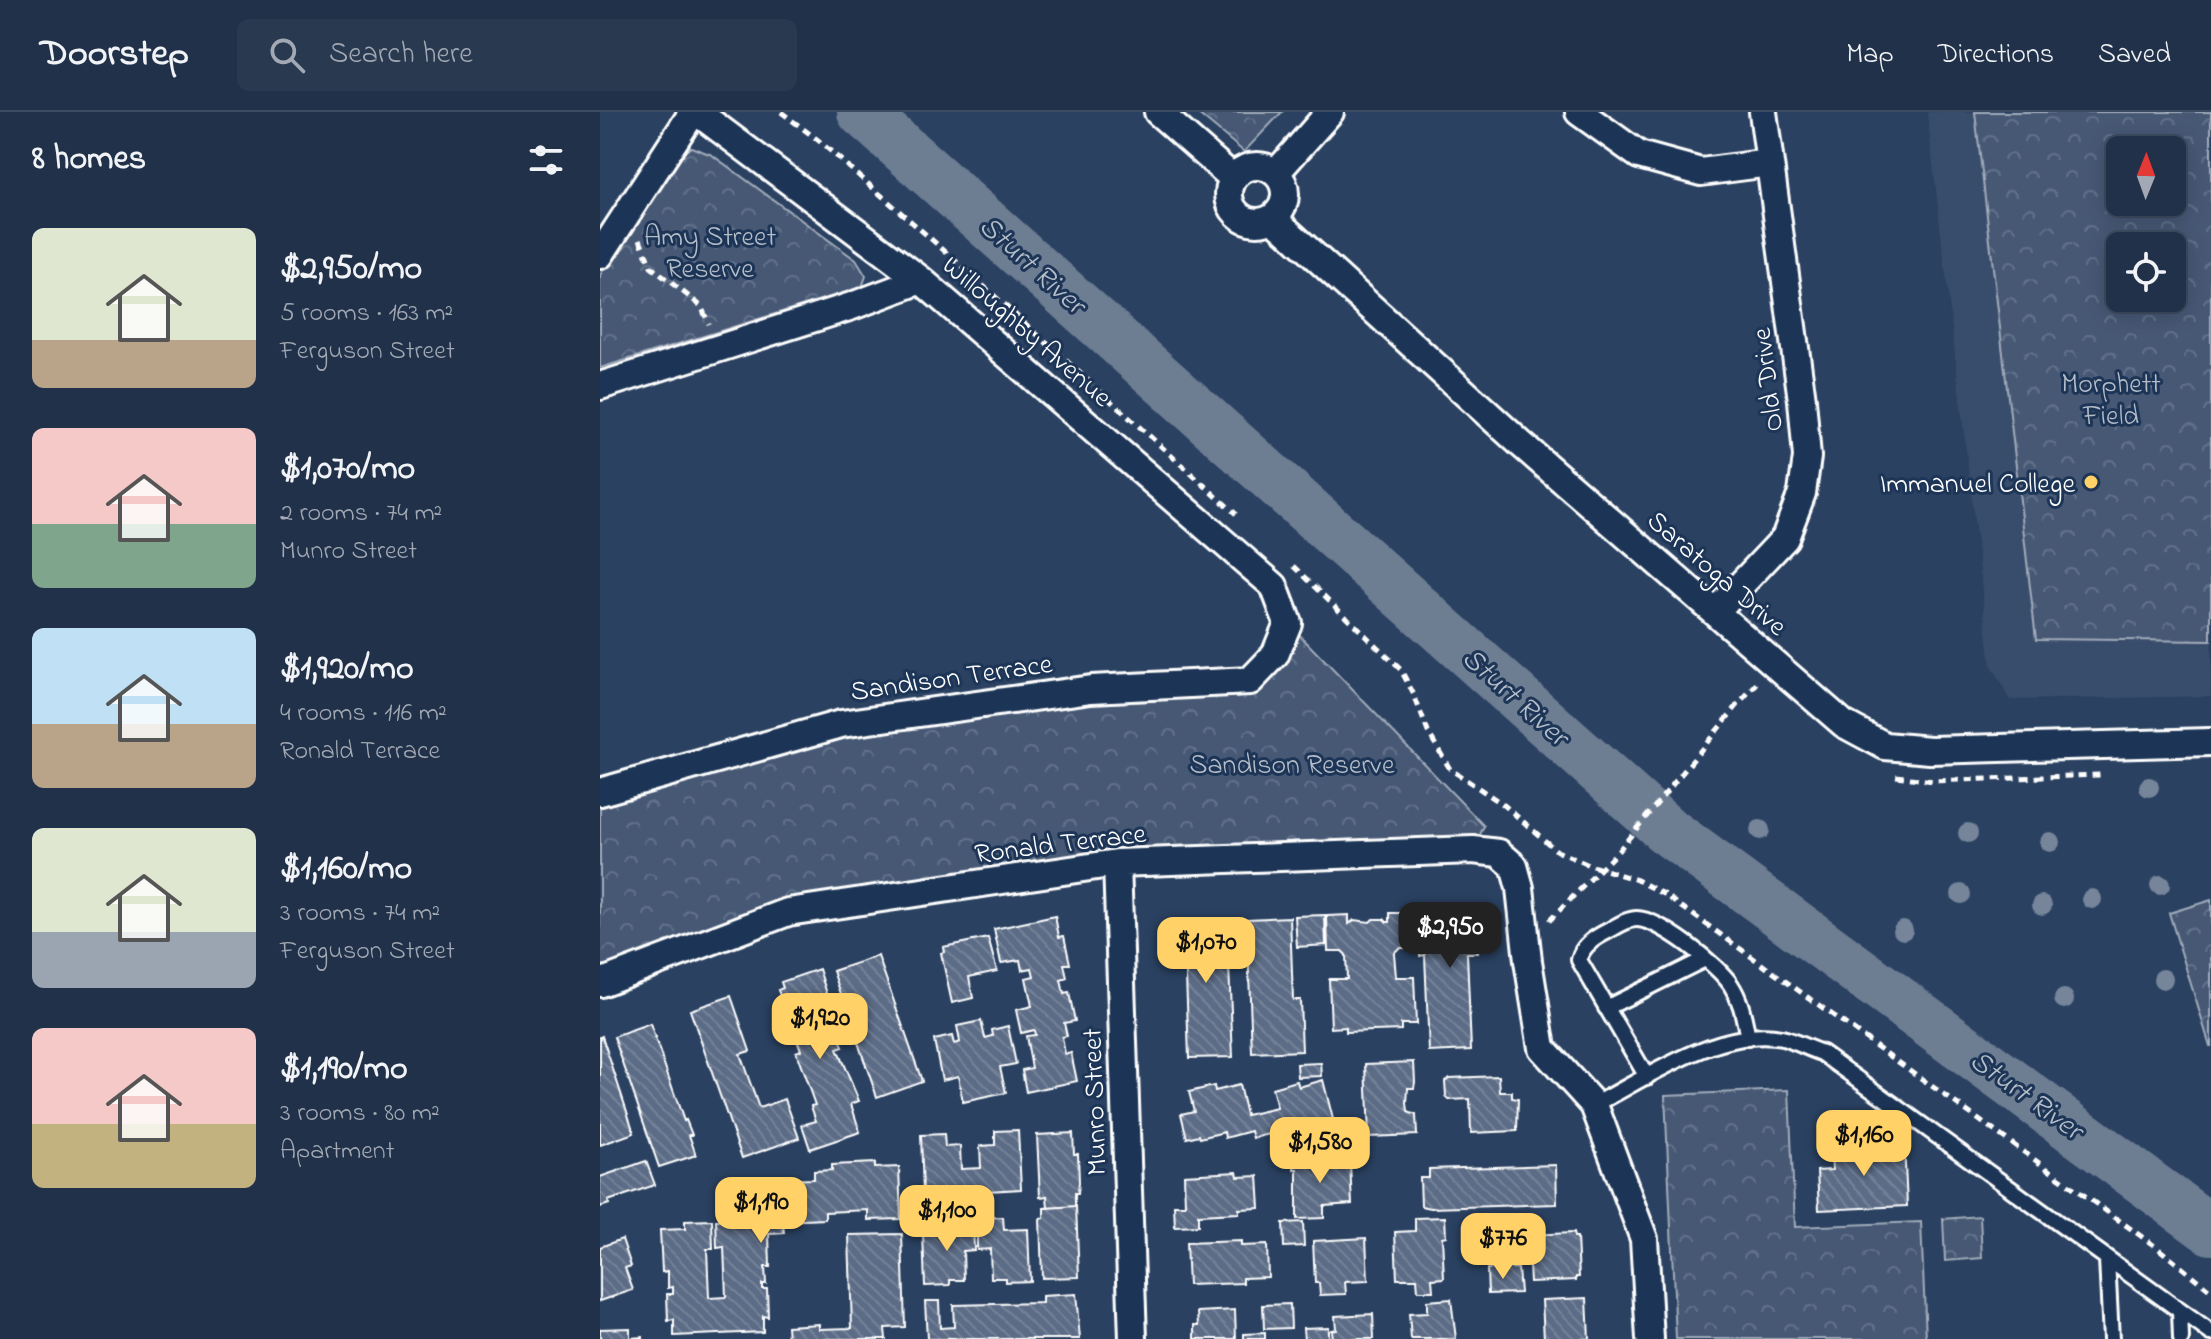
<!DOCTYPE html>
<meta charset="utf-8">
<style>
:root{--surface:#203149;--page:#283950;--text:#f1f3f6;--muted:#a2a9b4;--line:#3d4c61;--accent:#ffd166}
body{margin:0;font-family:"Indie Flower",sans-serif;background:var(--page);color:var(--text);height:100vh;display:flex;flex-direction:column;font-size:30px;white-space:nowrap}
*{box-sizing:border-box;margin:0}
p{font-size:26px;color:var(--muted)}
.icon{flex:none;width:44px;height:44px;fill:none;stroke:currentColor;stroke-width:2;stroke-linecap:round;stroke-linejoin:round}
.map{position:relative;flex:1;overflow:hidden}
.panel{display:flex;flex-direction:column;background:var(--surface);width:600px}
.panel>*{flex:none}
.needle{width:52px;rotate:1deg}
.tools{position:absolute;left:1506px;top:24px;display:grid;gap:16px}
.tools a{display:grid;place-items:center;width:80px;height:80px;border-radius:12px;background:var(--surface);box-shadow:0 4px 20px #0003,0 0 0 2px var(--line);font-size:40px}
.price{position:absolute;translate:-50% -68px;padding:0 18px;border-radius:16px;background:var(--accent);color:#111;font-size:26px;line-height:52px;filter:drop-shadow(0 2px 4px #0008)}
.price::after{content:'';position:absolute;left:50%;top:48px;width:24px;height:18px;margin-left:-12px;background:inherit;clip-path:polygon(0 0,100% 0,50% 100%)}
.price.selected{background:#222;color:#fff}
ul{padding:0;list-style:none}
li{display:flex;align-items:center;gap:24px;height:200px;padding:0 32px}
li span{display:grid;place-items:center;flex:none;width:224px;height:160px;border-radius:12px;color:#555}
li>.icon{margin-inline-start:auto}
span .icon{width:96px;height:96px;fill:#fffc;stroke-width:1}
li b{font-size:34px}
h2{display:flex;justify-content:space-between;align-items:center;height:96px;padding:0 32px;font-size:34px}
header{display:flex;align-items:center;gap:48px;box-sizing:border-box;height:112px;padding:0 40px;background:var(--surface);border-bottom:2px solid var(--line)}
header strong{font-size:38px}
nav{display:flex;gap:44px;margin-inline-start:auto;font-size:28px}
.search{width:560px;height:72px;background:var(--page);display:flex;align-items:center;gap:20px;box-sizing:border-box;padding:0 28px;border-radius:12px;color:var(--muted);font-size:30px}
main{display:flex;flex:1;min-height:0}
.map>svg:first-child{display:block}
.built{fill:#394e6c;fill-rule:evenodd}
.park{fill:url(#park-crowns);stroke:#a2acba;stroke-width:2;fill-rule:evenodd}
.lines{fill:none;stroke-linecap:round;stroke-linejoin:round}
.river{stroke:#6d7d92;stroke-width:50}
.building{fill:url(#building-back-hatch);stroke:#fff;stroke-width:2}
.lane-casing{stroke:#fff;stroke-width:20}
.street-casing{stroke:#fff;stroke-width:32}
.path{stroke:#fff;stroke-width:5;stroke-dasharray:8 6;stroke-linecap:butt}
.lane{stroke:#1d3557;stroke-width:14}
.street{stroke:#1d3557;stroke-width:26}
.tree{fill:#76859a}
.poi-dot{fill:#ffd166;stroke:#1d3557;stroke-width:3}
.labels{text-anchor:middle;stroke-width:6;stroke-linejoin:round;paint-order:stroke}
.park-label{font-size:28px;fill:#b5bdc8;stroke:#1d3557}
.street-label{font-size:28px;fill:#fff;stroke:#1d3557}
.poi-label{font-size:28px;fill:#fff;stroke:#1d3557;text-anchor:end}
.water-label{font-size:30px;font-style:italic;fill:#b6bec8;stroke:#1d3557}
</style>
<header>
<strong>Doorstep</strong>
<div class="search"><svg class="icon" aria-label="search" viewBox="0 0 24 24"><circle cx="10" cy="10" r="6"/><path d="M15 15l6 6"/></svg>Search here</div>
<nav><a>Map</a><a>Directions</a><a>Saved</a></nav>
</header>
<main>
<section class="panel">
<h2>8 homes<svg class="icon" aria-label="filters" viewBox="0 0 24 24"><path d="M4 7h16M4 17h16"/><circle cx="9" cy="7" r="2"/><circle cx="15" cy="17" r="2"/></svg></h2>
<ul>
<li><span style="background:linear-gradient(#dfe7d0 70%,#b9a48a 0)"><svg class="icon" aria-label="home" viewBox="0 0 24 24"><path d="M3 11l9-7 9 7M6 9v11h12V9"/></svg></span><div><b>$2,950/mo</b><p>5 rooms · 163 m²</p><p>Ferguson Street</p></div></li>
<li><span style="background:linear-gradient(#f6c9c9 60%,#7fa58c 0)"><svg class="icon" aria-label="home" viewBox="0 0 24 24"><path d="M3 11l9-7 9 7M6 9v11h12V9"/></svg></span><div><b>$1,070/mo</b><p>2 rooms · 74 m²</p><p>Munro Street</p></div></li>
<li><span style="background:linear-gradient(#bfe0f5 60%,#b9a48a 0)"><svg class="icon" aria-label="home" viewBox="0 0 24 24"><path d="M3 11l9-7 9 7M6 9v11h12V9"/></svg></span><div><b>$1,920/mo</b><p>4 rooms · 116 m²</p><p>Ronald Terrace</p></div></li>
<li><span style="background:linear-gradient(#dfe7d0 65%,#9aa5b1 0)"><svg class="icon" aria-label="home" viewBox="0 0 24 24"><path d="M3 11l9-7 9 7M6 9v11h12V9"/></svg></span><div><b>$1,160/mo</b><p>3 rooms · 74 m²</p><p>Ferguson Street</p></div></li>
<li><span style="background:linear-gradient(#f6c9c9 60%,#c2b280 0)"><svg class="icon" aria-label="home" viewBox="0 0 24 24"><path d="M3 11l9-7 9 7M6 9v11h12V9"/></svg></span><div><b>$1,190/mo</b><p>3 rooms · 80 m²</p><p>Apartment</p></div></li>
</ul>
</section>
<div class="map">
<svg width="1611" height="1227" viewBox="0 0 1611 1227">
<defs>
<pattern id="park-crowns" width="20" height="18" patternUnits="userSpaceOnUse" patternTransform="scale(2)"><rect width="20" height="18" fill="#465975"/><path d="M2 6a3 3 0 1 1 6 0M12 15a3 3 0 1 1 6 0" fill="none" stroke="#62728a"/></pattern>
<pattern id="building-back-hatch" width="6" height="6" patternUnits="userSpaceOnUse" patternTransform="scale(2)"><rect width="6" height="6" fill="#5b6c86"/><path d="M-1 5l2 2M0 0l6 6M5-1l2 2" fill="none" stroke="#748298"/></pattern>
</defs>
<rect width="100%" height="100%" fill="#2a4161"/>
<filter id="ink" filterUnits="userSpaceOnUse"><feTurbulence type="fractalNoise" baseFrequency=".0125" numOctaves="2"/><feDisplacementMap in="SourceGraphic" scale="16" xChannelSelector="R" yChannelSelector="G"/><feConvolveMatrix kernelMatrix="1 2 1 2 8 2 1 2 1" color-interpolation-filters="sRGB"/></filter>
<g filter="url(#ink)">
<path class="built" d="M1327 0H1611V584L1410 588 1391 554ZM1520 38H1572V90H1520ZM1520 134H1572V186H1520Z"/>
<path class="park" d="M596 0H682L644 40Z
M1375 0H1611V529L1436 527ZM1520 38H1572V90H1520ZM1520 134H1572V186H1520Z
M91 35 112 43 256 148 266 164 262 175 0 256V163L82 42Z
M688 511 884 714 873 738 517 751 188 800 0 871V680L241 612 650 569Z
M1611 788V934H1610L1569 801Z
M1189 978 1195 1115 1321 1110 1326 1227H1076L1065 983Z
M1380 1104 1382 1146 1345 1149 1343 1107Z"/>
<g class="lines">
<path class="river" d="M262 0 1065 717 1611 1118"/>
</g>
<path class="building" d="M877 794V798H893L894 825H878V841H867L871 938 829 940 825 843 820 844 819 795Z
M790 801H811L812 836H799L794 841 796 865H814L816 912H801V918L746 920V915L731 916 729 867H747L746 843 742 839H728L727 804 749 803V812L754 808 770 810 773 807H784L787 810H790Z
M725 803 726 833 697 835 695 804Z
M455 804 459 825 464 824 470 852H464L467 866 461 868 464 882 469 881 475 909 464 911 467 924 462 925 465 942 471 941 477 969 426 980 422 958 432 956 426 924 435 923 434 918 421 921 416 898 432 894 426 866 434 864 432 856 422 858 420 848 401 851 394 817Z
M690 805 693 888H700L702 939 652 941 647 807Z
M627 808 633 945 589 946 585 837 567 838 566 810Z
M388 826 397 859 369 865 373 886 352 891 341 841 344 840 343 835Z
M278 844 322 969 277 985 233 859Z
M219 857 228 885 220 888 227 908 233 907 243 935 237 937 259 989 251 992 260 1020 210 1037 202 1013 216 1009 211 994 215 993 196 940 201 938 178 878 183 876 181 870Z
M131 884 150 939 140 942 159 996 185 987 199 1026 142 1046 90 898Z
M381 909 385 926 393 924 392 918 408 914 416 952 400 955 406 981 363 990 358 964 342 968 334 928 352 924 354 932 360 930 357 914Z
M50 912 84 1009 86 1008 92 1023H89L96 1043 59 1055 14 925Z
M2 924 34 1021 0 1033V925Z
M814 950 815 970 814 976H808L807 991 808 1000 816 1003 817 1023 769 1025 766 952Z
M721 951 722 964 698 965 697 952Z
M899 964 900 980H912V986L918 987 917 1019 871 1021 870 987 849 988 846 984 845 969 849 966Z
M723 968 735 1015 709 1022 707 1017 683 1023 682 1019 653 1026 651 1019 625 1026 624 1020 600 1026 599 1023 587 1026 581 1002 594 999 589 980 614 974 615 979 639 973 646 1003 677 996 672 976 697 969 699 975Z
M418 1018 421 1077 388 1079 389 1085 356 1086V1080L323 1081 321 1023 344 1022 345 1035 360 1034 361 1057 381 1056 380 1034 395 1033V1019Z
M473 1021 474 1042H478L479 1070 478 1081H475V1094L448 1096 447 1084 440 1085 437 1023Z
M1304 1031 1307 1094 1219 1098 1217 1059 1232 1058 1231 1035Z
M722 1040 723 1053 750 1051 752 1092 724 1094V1106L697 1107V1057H694V1041Z
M46 1049 55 1073 8 1089 9 1092 0 1095V1065Z
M275 1051V1056L299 1055 301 1107 268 1108V1098L225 1100V1107L183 1109 184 1121 169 1122 170 1155H165L166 1172H162V1177H167L168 1205 163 1204V1220L74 1224V1208L68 1209 67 1182H73V1175L68 1176V1159L62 1160 60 1118 85 1117V1109L112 1108 113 1137H107L109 1186 126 1185 124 1135 117 1136 116 1108 139 1107V1101H146V1083H160V1078L188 1076 187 1068 214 1067V1059L232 1058V1053Z
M956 1053 957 1092 831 1096 821 1094 820 1066H829V1057Z
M637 1060 638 1065 658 1064 660 1096 639 1097V1101L598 1103V1114L575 1115 574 1093H585L584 1063Z
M476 1094 479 1165 442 1166 440 1107 444 1106V1096Z
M403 1105 404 1118 428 1117 430 1169 405 1170V1166H391L390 1137 377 1138V1106Z
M845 1105 846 1124 842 1125 844 1166 832 1167 833 1179H818L817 1167H797L795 1120 815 1119V1106Z
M373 1107 374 1138 363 1139 364 1168H350V1173L325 1174 323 1122 347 1121V1108Z
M703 1110 704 1134 684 1135 683 1111Z
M973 1121 974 1125H977L979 1165H976V1168L930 1170 927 1123Z
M302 1122 305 1215 285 1216 286 1227H188L187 1214 219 1212V1217L252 1216 249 1123Z
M766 1126 768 1169 745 1170 746 1182 720 1183 719 1171H715L713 1129Z
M22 1127 31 1154 25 1156 33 1178 0 1189V1135Z
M641 1129V1134L667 1133 668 1165 643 1166V1171L588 1173 586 1131Z
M918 1156 920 1181 888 1182 887 1157Z
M476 1182 480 1227H327L325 1189H339L340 1216 354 1215 353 1193 442 1191V1184Z
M987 1186 989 1227H944L942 1188Z
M851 1187 856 1227H811L809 1202 827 1201V1189Z
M690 1192 691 1216 664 1217 663 1193Z
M635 1198 636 1227H595V1213H599L598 1200Z
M773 1202 774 1227H732L731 1218 736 1217 735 1204Z
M728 1215V1227H704L703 1216Z
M30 1216V1226L43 1225V1227H0V1217Z
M665 1221V1227H644V1222Z"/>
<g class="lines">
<defs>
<path id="lane" d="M1006 896 1105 847
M1047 965 979 848C982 833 996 825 1008 819 1017 814 1027 807 1037 807 1060 807 1119 854 1131 873 1142 890 1144 907 1148 926
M994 993C1046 966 1121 914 1182 926 1195 929 1209 937 1222 941L1611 1221
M1507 1147 1511 1227
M1580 1199 1581 1227"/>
<path id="street" d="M558 0 633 66
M979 0 1039 43 1101 60 1169 51
M629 82a28 28 0 1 1 56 0a28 28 0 1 1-56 0Z
M676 61 730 0
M673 106 921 332 1244 612 1285 634 1330 638 1611 630
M0 143 93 0
M0 274 252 194 321 168
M1116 499 1185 426 1202 381 1207 345 1202 288 1163 0
M0 680 241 612 491 577 650 569 675 543 688 511 674 474 321 168 97 0
M517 751 533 1227
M0 871 188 800 517 751 873 738 899 741 914 754 920 776 928 849 942 936 994 993 1044 1127 1050 1227"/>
</defs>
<use href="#lane" class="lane-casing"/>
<use href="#street" class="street-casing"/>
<path class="path" d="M181 0 218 28 338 133 636 402
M40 127 51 155 101 194 109 212
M694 454 801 558 814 583 828 620 850 657 904 693 957 739 989 753 1037 768 1064 782 1559 1137 1611 1179
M1296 664 1333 669 1502 663
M949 809 1019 738 1137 594 1159 570"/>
<use href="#lane" class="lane"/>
<use href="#street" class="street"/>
</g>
<g class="tree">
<circle cx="1549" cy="675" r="10"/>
<circle cx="1160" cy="718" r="10"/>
<circle cx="1368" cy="721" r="10"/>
<circle cx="1450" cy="730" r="10"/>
<circle cx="1560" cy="773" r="10"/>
<circle cx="1361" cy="782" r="10"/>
<circle cx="1492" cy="787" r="10"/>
<circle cx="1442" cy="793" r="10"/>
<circle cx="1303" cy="818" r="10"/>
<circle cx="1563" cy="867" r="10"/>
<circle cx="1464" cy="887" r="10"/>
</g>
</g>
<circle class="poi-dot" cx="1491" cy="370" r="8"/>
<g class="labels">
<g class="park-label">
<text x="110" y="133">Amy Street<tspan x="110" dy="32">Reserve</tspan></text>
<text x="1511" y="280">Morphett<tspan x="1511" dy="32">Field</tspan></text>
<text x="692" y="661">Sandison Reserve</text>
</g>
<g class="street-label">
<text transform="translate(428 218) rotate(41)" y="10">Willoughby Avenue</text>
<text transform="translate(1166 268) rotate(-97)" y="10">Old Drive</text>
<text transform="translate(1118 460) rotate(41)" y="10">Saratoga Drive</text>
<text transform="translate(351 564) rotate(-8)" y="10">Sandison Terrace</text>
<text transform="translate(460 730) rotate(-7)" y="10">Ronald Terrace</text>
<text transform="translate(493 990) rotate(-92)" y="10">Munro Street</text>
</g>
<g class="poi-label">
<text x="1475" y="380">Immanuel College</text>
</g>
<g class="water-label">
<text transform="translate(433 152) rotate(42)" y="10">Sturt River</text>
<text transform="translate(916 584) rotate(42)" y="10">Sturt River</text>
<text transform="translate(1427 982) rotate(36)" y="10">Sturt River</text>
</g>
</g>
</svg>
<div class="tools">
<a><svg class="needle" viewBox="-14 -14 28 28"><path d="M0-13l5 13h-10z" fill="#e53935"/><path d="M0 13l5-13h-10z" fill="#a2a9b4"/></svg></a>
<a><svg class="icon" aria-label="locate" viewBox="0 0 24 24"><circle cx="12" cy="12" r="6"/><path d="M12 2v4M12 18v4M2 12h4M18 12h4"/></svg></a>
</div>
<b class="price selected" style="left:850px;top:858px">$2,950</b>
<b class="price" style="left:606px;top:873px">$1,070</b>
<b class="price" style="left:220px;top:949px">$1,920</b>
<b class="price" style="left:1264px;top:1066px">$1,160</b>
<b class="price" style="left:720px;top:1073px">$1,580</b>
<b class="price" style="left:161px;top:1133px">$1,190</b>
<b class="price" style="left:347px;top:1141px">$1,100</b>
<b class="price" style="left:903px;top:1169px">$776</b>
</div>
</main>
